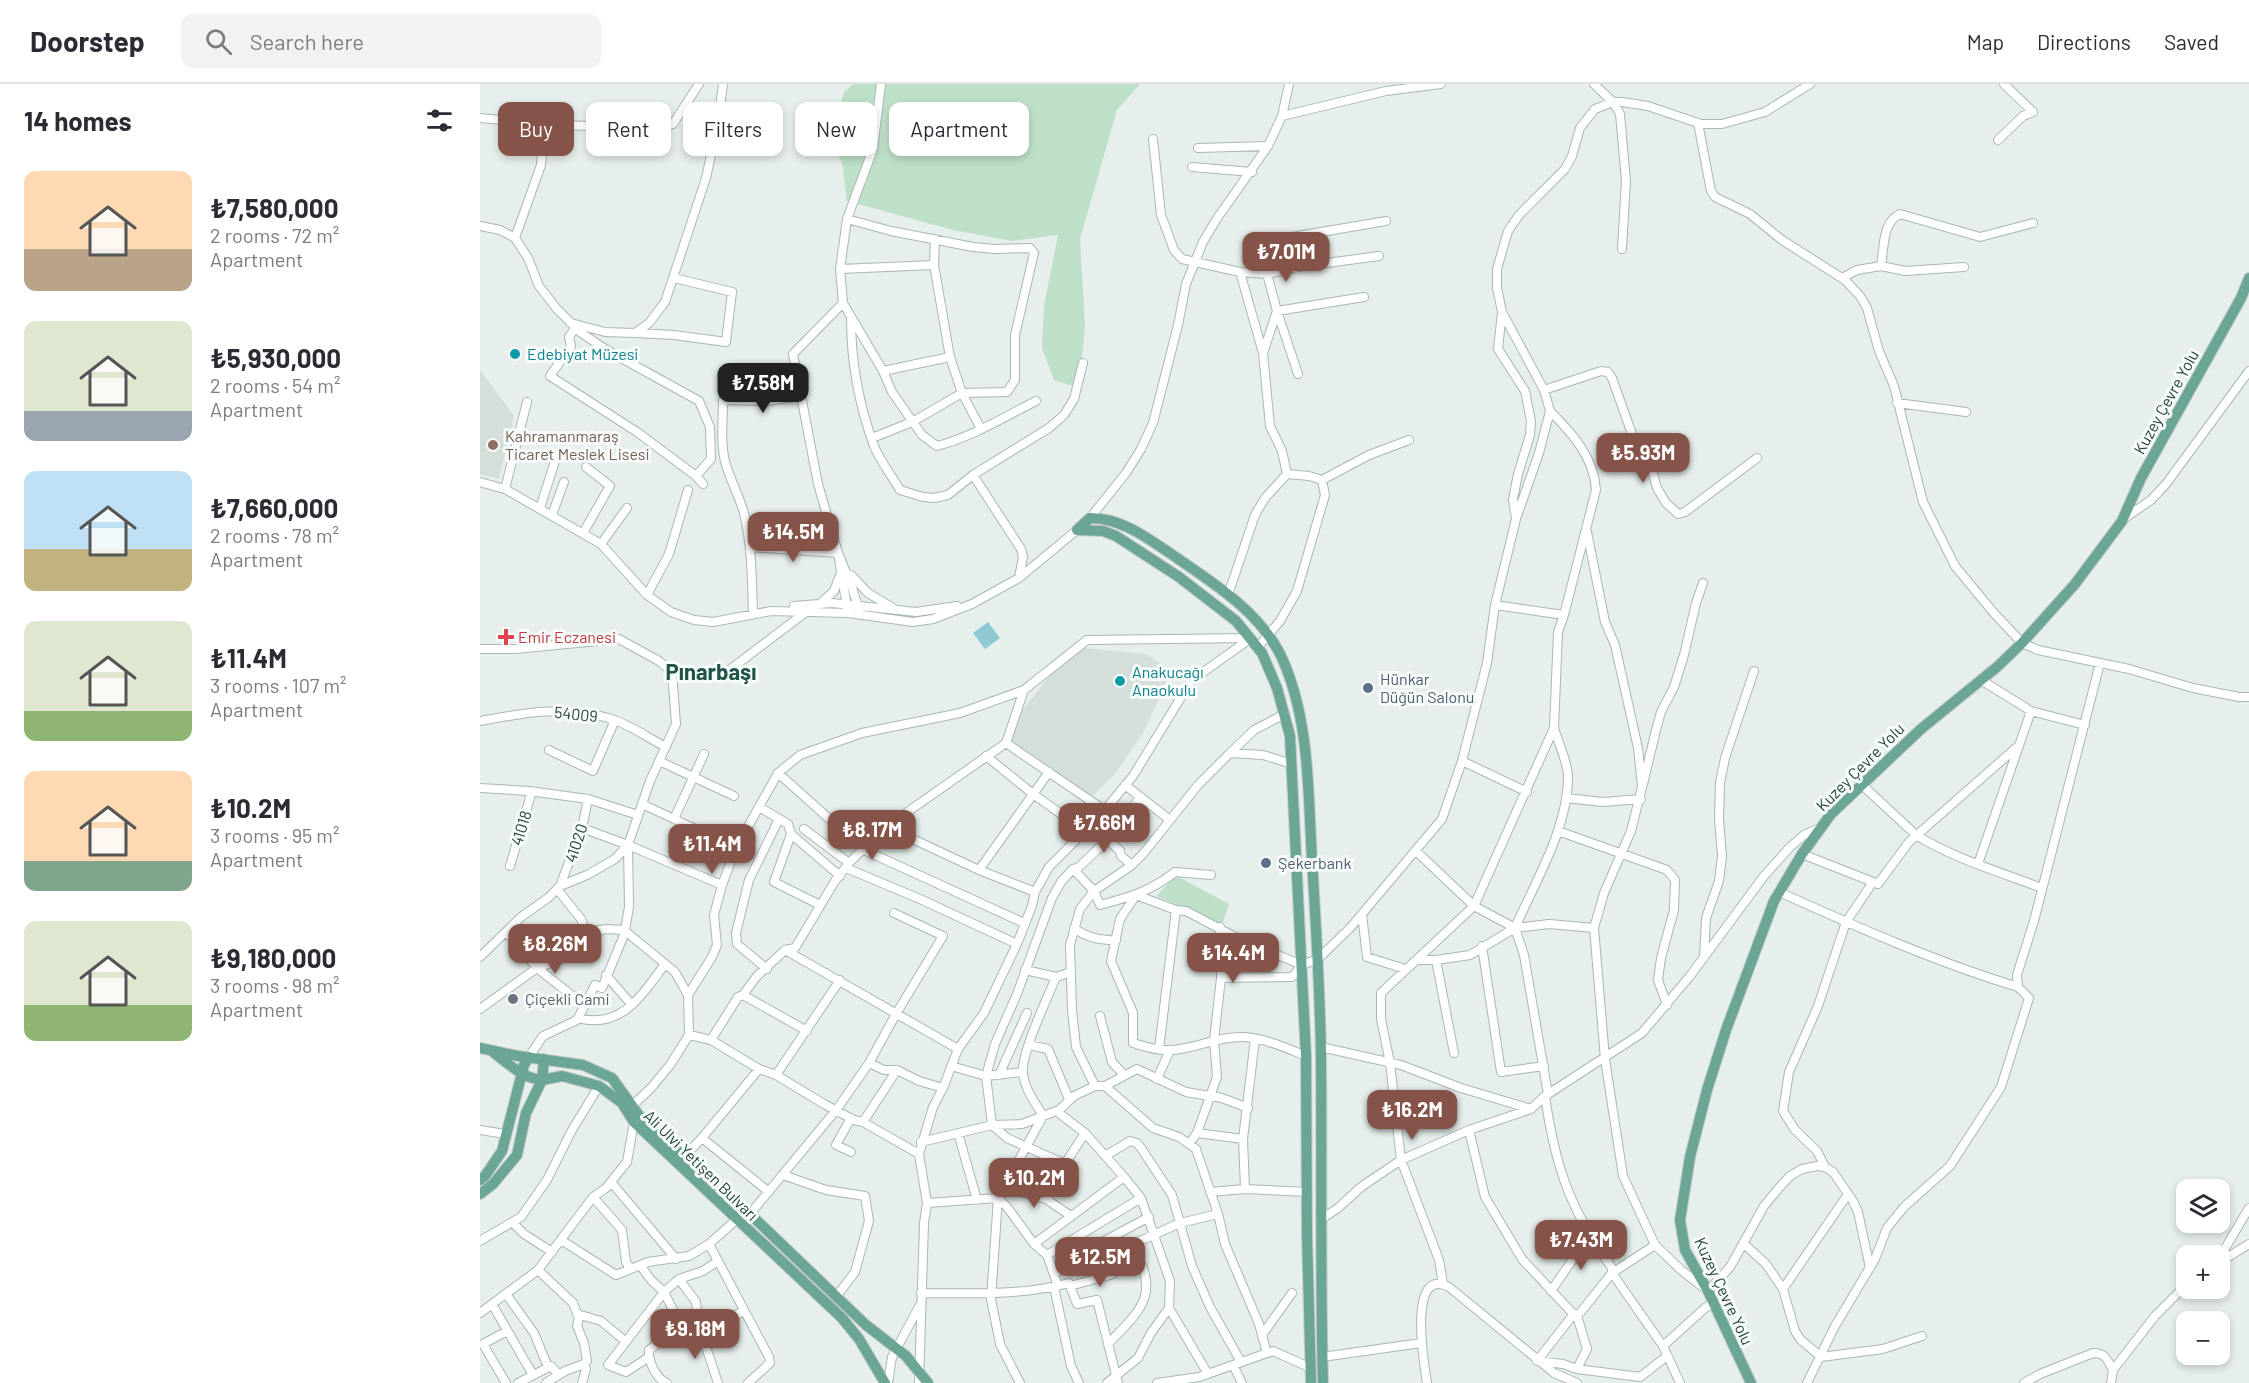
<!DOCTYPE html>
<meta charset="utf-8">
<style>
:root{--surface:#fff;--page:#f2f2f3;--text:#2b2b33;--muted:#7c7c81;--line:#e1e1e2;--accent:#855347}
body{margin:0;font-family:Barlow,sans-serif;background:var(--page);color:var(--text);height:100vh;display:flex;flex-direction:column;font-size:22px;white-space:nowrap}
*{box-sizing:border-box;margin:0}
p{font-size:20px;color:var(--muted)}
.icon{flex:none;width:33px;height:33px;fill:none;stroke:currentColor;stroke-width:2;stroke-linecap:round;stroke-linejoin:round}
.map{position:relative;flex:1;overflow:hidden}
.sheet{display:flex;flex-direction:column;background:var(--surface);width:480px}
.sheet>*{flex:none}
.hud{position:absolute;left:18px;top:18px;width:570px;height:54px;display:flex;gap:12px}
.tools{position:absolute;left:1696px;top:1095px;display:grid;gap:12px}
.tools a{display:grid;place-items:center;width:54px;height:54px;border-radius:12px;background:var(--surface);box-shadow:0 3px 9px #0003;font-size:30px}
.price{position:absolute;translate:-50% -51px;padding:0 14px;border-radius:12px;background:var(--accent);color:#fff;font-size:20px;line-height:39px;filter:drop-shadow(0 2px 3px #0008)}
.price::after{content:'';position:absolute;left:50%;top:36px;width:18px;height:14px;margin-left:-9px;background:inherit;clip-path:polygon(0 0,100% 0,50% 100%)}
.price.selected{background:#222;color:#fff}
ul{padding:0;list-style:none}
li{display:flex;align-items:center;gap:18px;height:150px;padding:0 24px}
li span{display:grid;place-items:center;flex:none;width:168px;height:120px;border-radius:12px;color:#555}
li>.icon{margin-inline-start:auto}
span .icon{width:72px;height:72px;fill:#fffc;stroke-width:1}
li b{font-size:26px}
h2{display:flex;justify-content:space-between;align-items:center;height:72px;padding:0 24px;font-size:26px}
.tag{padding:0 21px;border-radius:12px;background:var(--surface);box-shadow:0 3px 9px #0003;font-size:21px;line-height:54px}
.tag.selected{background:var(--accent);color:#fff}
header{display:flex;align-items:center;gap:36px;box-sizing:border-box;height:84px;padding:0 30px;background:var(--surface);border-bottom:2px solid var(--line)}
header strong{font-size:28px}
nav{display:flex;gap:33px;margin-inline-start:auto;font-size:21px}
.search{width:420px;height:54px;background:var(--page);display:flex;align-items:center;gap:15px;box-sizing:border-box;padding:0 21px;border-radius:12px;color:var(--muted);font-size:22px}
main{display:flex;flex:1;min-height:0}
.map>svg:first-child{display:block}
.built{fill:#d4dfda}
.green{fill:#bfe0c8}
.water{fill:#8ec9d4}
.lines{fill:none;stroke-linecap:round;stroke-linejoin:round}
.minor-casing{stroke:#a8b8b2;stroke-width:10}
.major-casing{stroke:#c2cac8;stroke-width:12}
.minor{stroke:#fff;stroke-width:8}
.major{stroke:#6aa596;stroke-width:10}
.culture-dot{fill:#0f9aa8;stroke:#f7fbf9;stroke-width:2}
.education-dot{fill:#8d6e63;stroke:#f7fbf9;stroke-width:2}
.health-dot{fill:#e0444e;stroke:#f7fbf9;stroke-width:2}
.service-dot{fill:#5c6f8a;stroke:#f7fbf9;stroke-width:2}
.worship-dot{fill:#6b7280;stroke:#f7fbf9;stroke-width:2}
.labels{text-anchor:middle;stroke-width:6;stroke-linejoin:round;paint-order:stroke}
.culture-label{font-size:16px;fill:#0d838f;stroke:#f7fbf9;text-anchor:start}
.street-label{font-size:16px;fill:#24423a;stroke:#f7fbf9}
.education-label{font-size:16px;fill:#785e54;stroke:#f7fbf9;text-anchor:start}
.health-label{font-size:16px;fill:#be3a42;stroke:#f7fbf9;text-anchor:start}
.service-label{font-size:16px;fill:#4e5e75;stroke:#f7fbf9;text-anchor:start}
.worship-label{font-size:16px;fill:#5b616d;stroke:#f7fbf9;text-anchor:start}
.district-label{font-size:22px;font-weight:bold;fill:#1f5548;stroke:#f7fbf9}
</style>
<header>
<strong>Doorstep</strong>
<div class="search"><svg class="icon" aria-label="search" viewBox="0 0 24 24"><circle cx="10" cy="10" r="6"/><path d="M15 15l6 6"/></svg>Search here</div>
<nav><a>Map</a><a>Directions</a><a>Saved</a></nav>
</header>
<main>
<section class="sheet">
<h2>14 homes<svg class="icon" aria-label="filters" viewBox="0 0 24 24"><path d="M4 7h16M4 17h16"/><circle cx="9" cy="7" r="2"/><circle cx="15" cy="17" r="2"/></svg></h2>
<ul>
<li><span style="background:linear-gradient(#ffd9b3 65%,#b9a48a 0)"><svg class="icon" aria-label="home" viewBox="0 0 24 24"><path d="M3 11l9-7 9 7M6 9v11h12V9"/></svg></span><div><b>₺7,580,000</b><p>2 rooms · 72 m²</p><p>Apartment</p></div></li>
<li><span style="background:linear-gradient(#dfe7d0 75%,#9aa5b1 0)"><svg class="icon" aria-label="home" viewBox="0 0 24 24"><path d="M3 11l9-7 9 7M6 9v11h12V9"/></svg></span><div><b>₺5,930,000</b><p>2 rooms · 54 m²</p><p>Apartment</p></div></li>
<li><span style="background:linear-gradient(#bfe0f5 65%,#c2b280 0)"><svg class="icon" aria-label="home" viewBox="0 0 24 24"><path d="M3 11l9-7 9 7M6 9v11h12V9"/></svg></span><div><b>₺7,660,000</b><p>2 rooms · 78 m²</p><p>Apartment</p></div></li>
<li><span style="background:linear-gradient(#dfe7d0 75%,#8fb573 0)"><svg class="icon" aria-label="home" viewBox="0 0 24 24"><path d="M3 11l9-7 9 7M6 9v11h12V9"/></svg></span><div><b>₺11.4M</b><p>3 rooms · 107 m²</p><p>Apartment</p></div></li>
<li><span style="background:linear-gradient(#ffd9b3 75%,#7fa58c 0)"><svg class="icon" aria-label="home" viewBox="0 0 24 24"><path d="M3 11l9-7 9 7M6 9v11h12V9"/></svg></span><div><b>₺10.2M</b><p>3 rooms · 95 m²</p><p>Apartment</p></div></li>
<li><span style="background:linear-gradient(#dfe7d0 70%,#8fb573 0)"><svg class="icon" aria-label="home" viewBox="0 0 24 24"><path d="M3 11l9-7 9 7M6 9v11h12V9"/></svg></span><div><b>₺9,180,000</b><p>3 rooms · 98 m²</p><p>Apartment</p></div></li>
</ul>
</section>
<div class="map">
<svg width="1769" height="1299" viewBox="0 0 1769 1299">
<rect width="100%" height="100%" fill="#e6efeb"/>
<path class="built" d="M0 286 34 332 19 395 0 390Z
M604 564 666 570 692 587 663 649 635 690 612 713 527 654 542 627 571 590Z"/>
<path class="green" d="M373 0H660L637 26 600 155 605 241 599 304 574 296 562 264 564 222 578 151 532 157 473 146 367 117 362 79 352 59 364 8Z
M695 791 749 820 742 841 677 812Z"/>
<path class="water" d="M508 538 520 554 505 565 493 549Z"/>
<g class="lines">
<defs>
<path id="minor" d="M401 0 393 65 367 135 360 185 363 219 403 287 412 308 442 351 457 362C492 353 524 333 556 317
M1114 0 1133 18 1140 30 1146 97 1142 165
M802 32 906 7 961 0
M0 34 65 40 171 45 193 40 219 0
M1218 39 1231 107 1235 113 1270 130 1302 156 1365 196 1380 212 1387 224 1399 267 1414 302 1443 418 1475 482 1513 528 1542 559 1558 566 1649 585 1713 604 1759 613H1769
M673 55 681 131 694 166 702 175 760 188 787 190 817 183 899 172
M1518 56 1543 32 1553 28 1524 0
M718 64 788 62
M712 83 772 88
M367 135 411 147 493 163 515 165 550 164 554 169 535 251V296L527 308 482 309 432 338 392 354
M0 142 20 146 35 154 48 174 59 202 77 225 100 248 125 265 219 317 230 343 231 375 216 392 223 400
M35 154 61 81 65 40
M455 155 454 181 470 273 482 309 501 345
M1401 182 1425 187 1484 183
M360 185 454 181
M775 189 794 156 906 137
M787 190 797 227 818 290
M1362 194 1377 186 1401 182C1404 165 1402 138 1420 130L1500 153 1553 139
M363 219 313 270 338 400 358 469 368 529
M1022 228 1064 306 1070 327 1059 369 1037 432
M371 234C371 276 379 321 394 362 400 377 412 392 420 406L443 413 454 414 468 411 493 391 569 344 584 331 594 315 603 279
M91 239 125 248 155 249 169 239 185 218 226 94 238 39 243 0
M95 244 89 253 91 262 70 292 157 348 216 392
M155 249 194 251 246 258 252 208 194 194
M783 269 797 227 884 213
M403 287 470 273
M1064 306 1121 287 1128 288 1132 294 1156 361 1170 379 1177 404 1186 419 1198 430 1205 428 1277 374
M1417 319 1486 328
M807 390 829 392 842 396 889 371 929 356
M493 391 541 465 543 473 539 494
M0 398 25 405 121 460 167 511 191 528 214 536 233 538 291 527 368 529 433 538 453 535 492 520 539 494 597 446
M25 405 47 318
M60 424 77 371
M72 431 84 398
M610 434 646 389 661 365 673 339 698 241 706 200 723 158 736 136 788 62 802 32 809 0
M1642 436 1671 416 1686 400 1769 287
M1107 448 1125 538 1135 561 1158 664 1162 703 1151 747 1124 809 1114 844 1125 975 1143 1092 1175 1161 1201 1186 1228 1207 1250 1183 1284 1122 1298 1105 1310 1092 1322 1085 1337 1082 1345 1083 1353 1088 1373 1117 1378 1128 1390 1184
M103 449 130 402 106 383
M121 460 147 424
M270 463 358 469 371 500 379 526
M371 491 388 509 413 524
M167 511 189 470 208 406
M748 511 775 431 785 414 807 390 802 367 790 342 783 269 760 188
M341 519 354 507 360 491
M1015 521 1084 531
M314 522 352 519 436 528 477 522
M273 530C272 496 272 462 264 429 259 412 251 397 246 381 240 361 243 337 243 316L287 317 321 312
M778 563 800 537 817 507 845 411 842 396
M0 565H35L139 555 179 577 192 588 248 587 326 528
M1501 596 1551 627 1605 641
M0 637C43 629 86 621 128 634 148 639 168 654 186 663
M526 659 624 726
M69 666 113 687 135 636
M750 669 774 646 805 630
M506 672 553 710 605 747
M179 677 254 712
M982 677 1047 708
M298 689 384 766 544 839
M1163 700 1176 646 1181 628 1194 603 1204 571 1216 519 1223 499
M1381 700 1436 751C1475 775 1520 788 1562 804
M645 701 690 736
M0 704 49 707 108 715 158 731
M1086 714 1123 718 1161 715
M162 720 256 764
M279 723 308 740 311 750 360 792
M194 735 224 670
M611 740 640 767 641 772 652 781
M407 743 499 786 555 808
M102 744 148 761 242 801
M324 745 369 779
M1078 747 1187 786 1195 796 1194 826 1181 874 1178 896 1187 921
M311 750 294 798 340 821
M936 767 994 822 1035 844
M1322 770 1398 800 1429 758 1537 663
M1498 780 1551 627
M30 782 52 707
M366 784 440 815 537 860
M593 785 614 807 620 821C650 813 671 807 695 788L731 791
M499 786 569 688
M80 802 102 744 108 715
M77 805 101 835 106 848
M1299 808C1377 843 1456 878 1538 903
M882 830 887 873 925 885
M594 844C606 853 620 857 636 856
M26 848 57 884 104 921
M1002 862 1021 988 1064 982
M305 866 478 965
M0 873 41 833 68 814 80 802 107 791 135 775 148 761
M1224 873 1226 834 1239 797 1242 772 1239 735 1240 699 1245 674 1274 587
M937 876H956L990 871 1035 844 1069 840 1114 844
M956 876 974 969
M822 881 759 855 706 827 696 826 656 811 640 835 631 877 653 929V959C663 962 674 966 685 966 712 967 736 952 763 953 785 954 806 964 826 972
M287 885 257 860 256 849 269 796 299 735
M545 886 576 893 591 888
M126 891 152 921
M741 894 812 893 822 881 838 875 871 843 962 735 982 677 1007 579 1015 521 1036 435 1033 415 1038 390 1050 351 1051 337 1045 307 1018 265 1022 228 1017 204V185L1028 147 1039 131 1085 85 1092 72 1100 44 1115 25 1133 18H1142L1168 22 1221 40H1242L1285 28 1330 0
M208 911 232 873 237 861 234 831 242 801 256 764 298 689 320 671 382 649 480 629 544 606 607 556 771 554
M263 911 327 947
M0 925 57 884 68 880 77 874 92 853 106 848 127 845 144 846 195 888 208 911 209 951 190 981 171 1004 152 1022
M620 932 632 978 644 991
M98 934C141 946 162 911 185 880
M209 951 231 956 279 985 296 991 344 1020 374 1036 383 1038 439 1070
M231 956 258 913 263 911 277 892 305 866 315 864 355 797 369 779 403 745 526 659 544 606
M549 961 568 965 589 1015
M841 963 921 981 981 1004 1051 1025
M679 965 696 826
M49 973 63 952 97 936 115 901 122 904 144 851 149 823 148 761 170 697 196 640 192 588
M389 979 404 986H417L439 997 463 1004
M471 982 506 992 542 988
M296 991 360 896
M519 991 547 929
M677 995 690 966
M615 1002 596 963 592 926 590 861 600 825 614 807 652 781 663 770 718 701 750 669 783 671 812 680
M625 1002 673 1044 699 1053 716 1065 738 1130 745 1160 779 1240 787 1269
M1068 1010 1044 871 1035 844C1055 798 1088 744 1088 693 1088 678 1078 659 1074 644
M1065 1012C1075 1082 1090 1126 1132 1184V1189L1183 1262 1200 1299
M579 1026 580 1030 605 1049 644 1093 661 1114 690 1197 689 1224 671 1249 658 1274 627 1299
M371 1034 356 1061 371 1068
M383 1038 417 986
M0 1046 25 1050
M989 1046 1005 1113 1042 1175 1098 1235 1107 1265 1097 1285
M478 1049 497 1116
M717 1049 763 1055
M222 1054 289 1108
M441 1058 512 1041 542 1040 579 1026 594 1012 615 1002H625L657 985 706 1008 742 1014 768 1024
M709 1060 717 1049 737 993 734 956 741 894 740 843
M625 1072 650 1057 657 1059 661 1064 692 1111 712 1182 730 1223 761 1278
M203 1074 222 1054 279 985
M585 1080 527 1054 512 1041 506 992 515 960 537 910 572 814 581 798 593 785 598 784 627 756 660 714
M1345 1083 1337 1067 1315 1046 1303 1027 1309 988 1338 922 1366 838 1393 798
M303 1091 346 1106 385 1112 389 1137 375 1188 356 1213
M131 1098 196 1175
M524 1103 566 1115 591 1132
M765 1105 763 1055 775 955
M730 1108 765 1105 827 1108
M113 1113 142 1146 146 1178 150 1184
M566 1115 581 1086 605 1049
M447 1119 518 1114 527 1123 554 1160 567 1171 578 1202
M270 1130 357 1025 389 979 416 930 463 852 414 829
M840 1136 858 1124 881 1103 921 1076 989 1046 1051 1025 1065 1012 1162 949 1210 892 1284 792 1310 763 1324 751 1340 744
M33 1139 44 1150 72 1168
M81 1156 136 1191 168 1178 209 1172 229 1160 256 1136
M0 1157 41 1133 67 1096 92 1046 119 1002
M1263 1159 1286 1180 1303 1205 1315 1247 1320 1255 1341 1273 1403 1265 1442 1252
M229 1160 289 1273 290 1279 268 1299
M554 1160 644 1093
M1175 1161 1132 1189 1100 1229 1093 1231 1057 1277 1083 1280 1097 1285 1160 1293 1187 1272
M567 1171 661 1114
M1740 1173 1769 1124
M1740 1178 1769 1160
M160 1181 171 1196 184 1208 204 1248
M574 1190 615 1162 669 1133
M199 1195 216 1218 219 1242 238 1299
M963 1200 959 1176 921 1076 910 979 901 935V909L994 822 1074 644 1078 548 1084 531 1116 406C1114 373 1092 349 1070 327
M590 1202 630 1191 660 1175
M574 1203 591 1282 599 1299
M1303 1205 1368 1110
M1071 1207 1109 1152
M441 1209C491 1209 541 1212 589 1199L597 1220 617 1216 638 1299
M26 1210 54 1249 68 1283
M12 1220 53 1291
M689 1224 728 1290
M0 1229 58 1186
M97 1230 121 1237 145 1257
M782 1251 812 1209
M628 1260C662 1225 682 1209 651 1161L700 1139 738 1130
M1183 1262 1225 1224 1233 1219
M169 1273 146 1288 128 1281 184 1208 199 1195 223 1187 238 1177
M842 1273 941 1259
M753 1281 762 1299
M26 1299 3 1260 27 1247
M38 1299 71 1282 79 1291
M66 1299 85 1287 104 1280
M102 1299 106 1285 104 1280 107 1277 104 1259 97 1242 99 1234 93 1219 58 1186 113 1113 126 1104 147 1078 154 1038
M187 1299C176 1295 168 1277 169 1266 197 1243 234 1243 264 1227
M408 1299 412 1273 440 1221
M439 1299 444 1139 447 1119 439 1070 453 1023 463 1004 478 965 504 929 537 860 552 822 555 808 569 783 619 733 653 692 711 597 771 554
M540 1299 520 1260 511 1215 518 1114 563 1032C555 1018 545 1006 543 990 540 971 568 913 576 893
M677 1299 719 1293 793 1267 831 1284
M947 1299C944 1280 927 1181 969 1203L1074 1289 1097 1299
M1327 1299 1355 1242 1395 1175 1407 1144 1424 1123 1470 1082 1521 1003 1549 914 1538 903 1537 891 1554 837 1620 579
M1544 1299 1560 1290 1613 1269C1626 1269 1627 1276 1633 1286
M1631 1299 1633 1286 1675 1232 1707 1200"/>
<path id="major" d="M597 446 610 434C643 434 670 456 697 474 736 501 781 529 802 574 830 636 828 709 832 776 836 841 840 906 841 971 842 1081 840 1190 843 1299
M597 446 623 447 636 452 699 493 756 537 782 569 797 604 810 652 826 972 827 1152 831 1299
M0 964 38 972 103 981 132 994 163 1037 270 1130 386 1241 426 1272 448 1299
M13 968C29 980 42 994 62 996L64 975
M0 1096 5 1092 22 1067 44 981 49 973
M0 1110 13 1100 37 1071 46 1029 62 996 82 992 119 1002 142 1019 154 1038 362 1234 379 1255 405 1299
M1271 1299 1228 1207 1205 1166 1200 1136 1210 1073 1227 1006 1246 946 1294 817 1322 770 1351 730 1441 645 1517 583 1542 559 1595 500 1642 437 1661 394 1761 214 1769 194"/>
</defs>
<use href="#minor" class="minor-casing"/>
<use href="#major" class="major-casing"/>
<use href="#minor" class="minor"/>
<use href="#major" class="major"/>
</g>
<g class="culture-dot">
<circle cx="35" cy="270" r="6"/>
<circle cx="640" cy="597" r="6"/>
</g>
<circle class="education-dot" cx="13" cy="361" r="6"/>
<path class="health-dot" d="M23 544h6v6h6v6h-6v6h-6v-6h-6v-6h6z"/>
<g class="service-dot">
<circle cx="888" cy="604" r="6"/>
<circle cx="786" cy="779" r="6"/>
</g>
<circle class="worship-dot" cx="33" cy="915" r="6"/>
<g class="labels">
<g class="culture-label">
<text x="47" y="276">Edebiyat Müzesi</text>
<text x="652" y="594">Anakucağı<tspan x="652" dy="18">Anaokulu</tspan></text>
</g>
<g class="street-label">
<text transform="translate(1686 318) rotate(-61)" y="6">Kuzey Çevre Yolu</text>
<text transform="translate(96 630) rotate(6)" y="6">54009</text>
<text transform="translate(1380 683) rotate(-45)" y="6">Kuzey Çevre Yolu</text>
<text transform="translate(41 744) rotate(-73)" y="6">41018</text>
<text transform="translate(96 759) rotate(-72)" y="6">41020</text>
<text transform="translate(221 1081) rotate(44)" y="6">Ali Ulvi Yetişen Bulvarı</text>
<text transform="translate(1244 1207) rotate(65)" y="6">Kuzey Çevre Yolu</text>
</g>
<g class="education-label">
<text x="25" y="358">Kahramanmaraş<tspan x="25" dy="18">Ticaret Meslek Lisesi</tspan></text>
</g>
<g class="health-label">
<text x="38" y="559">Emir Eczanesi</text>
</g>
<g class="service-label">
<text x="900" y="601">Hünkar<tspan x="900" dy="18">Düğün Salonu</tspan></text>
<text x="798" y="785">Şekerbank</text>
</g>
<g class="worship-label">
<text x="45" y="921">Çiçekli Cami</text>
</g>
<g class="district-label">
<text x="231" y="596">Pınarbaşı</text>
</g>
</g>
</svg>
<div class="tools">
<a><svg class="icon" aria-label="layers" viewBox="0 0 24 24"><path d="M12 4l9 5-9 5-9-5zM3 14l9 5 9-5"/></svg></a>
<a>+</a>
<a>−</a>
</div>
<b class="price" style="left:806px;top:199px">₺7.01M</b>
<b class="price selected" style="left:283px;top:330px">₺7.58M</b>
<b class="price" style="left:1163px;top:400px">₺5.93M</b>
<b class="price" style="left:313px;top:479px">₺14.5M</b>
<b class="price" style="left:624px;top:770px">₺7.66M</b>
<b class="price" style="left:392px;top:777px">₺8.17M</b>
<b class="price" style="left:232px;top:791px">₺11.4M</b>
<b class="price" style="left:75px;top:891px">₺8.26M</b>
<b class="price" style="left:753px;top:900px">₺14.4M</b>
<b class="price" style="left:932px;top:1057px">₺16.2M</b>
<b class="price" style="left:554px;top:1125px">₺10.2M</b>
<b class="price" style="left:1101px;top:1187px">₺7.43M</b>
<b class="price" style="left:620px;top:1204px">₺12.5M</b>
<b class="price" style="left:215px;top:1276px">₺9.18M</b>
<div class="hud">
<a class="tag selected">Buy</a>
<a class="tag">Rent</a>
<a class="tag">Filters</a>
<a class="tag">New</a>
<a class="tag">Apartment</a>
</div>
</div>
</main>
